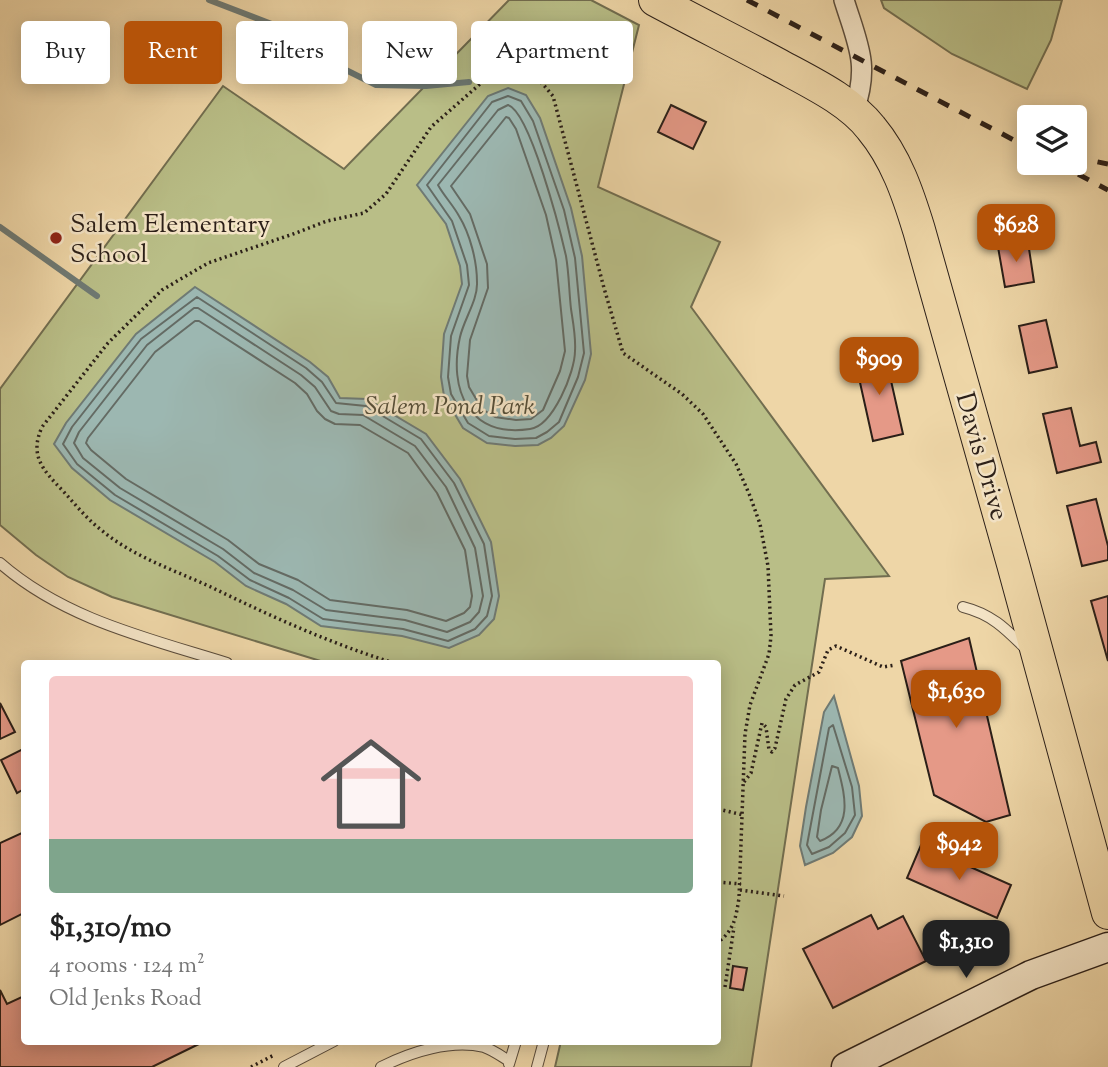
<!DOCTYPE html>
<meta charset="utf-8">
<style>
:root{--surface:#fff;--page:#f2f2f2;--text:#222;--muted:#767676;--line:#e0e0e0;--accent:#b45309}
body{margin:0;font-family:"Sorts Mill Goudy",serif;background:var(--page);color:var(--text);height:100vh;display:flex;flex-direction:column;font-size:26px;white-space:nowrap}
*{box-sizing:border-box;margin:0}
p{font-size:23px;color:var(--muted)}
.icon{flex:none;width:38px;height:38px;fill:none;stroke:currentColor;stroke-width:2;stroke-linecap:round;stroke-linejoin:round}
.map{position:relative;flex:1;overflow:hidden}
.panel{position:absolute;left:21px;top:660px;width:700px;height:385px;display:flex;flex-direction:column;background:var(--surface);border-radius:7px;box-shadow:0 4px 18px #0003}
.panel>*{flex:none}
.hud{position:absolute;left:21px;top:21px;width:700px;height:63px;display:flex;gap:14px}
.fabs{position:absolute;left:1017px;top:105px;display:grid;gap:14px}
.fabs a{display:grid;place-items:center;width:70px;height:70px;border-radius:7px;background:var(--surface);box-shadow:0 4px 18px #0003;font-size:35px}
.price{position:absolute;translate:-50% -60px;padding:0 16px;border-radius:14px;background:var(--accent);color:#fff;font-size:23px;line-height:46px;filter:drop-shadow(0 2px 4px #0008)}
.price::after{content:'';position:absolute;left:50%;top:42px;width:21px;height:16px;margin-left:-10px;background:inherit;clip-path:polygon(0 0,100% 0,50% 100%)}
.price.current{background:#222;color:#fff}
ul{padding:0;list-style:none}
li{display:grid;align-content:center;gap:14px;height:371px;padding:0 28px}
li+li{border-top:2px solid var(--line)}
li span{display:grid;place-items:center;height:217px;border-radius:7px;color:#555}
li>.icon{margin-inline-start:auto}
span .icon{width:126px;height:126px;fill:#fffc;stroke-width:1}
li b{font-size:30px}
.pill{padding:0 24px;border-radius:7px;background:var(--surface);box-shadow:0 4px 18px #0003;font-size:24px;line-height:63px}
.pill.current{background:var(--accent);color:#fff}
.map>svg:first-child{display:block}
.green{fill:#b9be87;stroke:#726e50;stroke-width:2}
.water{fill:#9cb7b1;stroke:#6f7a74;stroke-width:2}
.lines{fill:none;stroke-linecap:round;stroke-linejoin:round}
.shore{stroke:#646b64;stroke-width:2}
.stream{stroke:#6f7a74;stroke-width:6}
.building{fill:#e59987;stroke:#2b1f18;stroke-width:2}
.lane-casing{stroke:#5c4d3c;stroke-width:12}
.street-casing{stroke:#5c4d3c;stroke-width:22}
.secondary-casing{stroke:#2b1f18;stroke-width:31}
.primary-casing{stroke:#2b1f18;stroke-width:34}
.path{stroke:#2b1f18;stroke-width:3.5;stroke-dasharray:2 3.5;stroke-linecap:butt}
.lane{stroke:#f4e4c6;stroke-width:10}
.street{stroke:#f4e4c6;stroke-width:19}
.secondary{stroke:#f4e4c6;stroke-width:28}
.primary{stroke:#eed6a7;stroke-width:32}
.rail{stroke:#2b1f18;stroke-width:5;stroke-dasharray:12 12;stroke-linecap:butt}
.poi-dot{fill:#8f2418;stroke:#f4e4c6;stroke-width:2.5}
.labels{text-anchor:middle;stroke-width:5;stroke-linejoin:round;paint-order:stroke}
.poi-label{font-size:26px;fill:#2b1f18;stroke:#f4e4c6;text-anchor:start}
.park-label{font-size:26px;font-style:italic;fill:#564f39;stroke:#f4e4c6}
.street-label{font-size:26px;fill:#2b1f18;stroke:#f4e4c6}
</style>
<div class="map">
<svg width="1108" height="1067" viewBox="0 0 1108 1067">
<rect width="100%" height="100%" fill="#eed6a7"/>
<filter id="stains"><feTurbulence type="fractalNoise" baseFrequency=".00286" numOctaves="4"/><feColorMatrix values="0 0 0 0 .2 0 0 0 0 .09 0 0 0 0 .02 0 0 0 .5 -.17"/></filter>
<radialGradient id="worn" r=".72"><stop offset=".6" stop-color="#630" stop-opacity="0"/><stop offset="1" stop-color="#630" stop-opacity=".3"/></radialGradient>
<path class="green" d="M509 0H591L639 25 598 187 720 242 691 307 889 576 825 579 751 1067H555L561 1041H718V663H327L112 597 68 577 36 555 0 525V389L223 86 344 169Z
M881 0H1062L1051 40 1027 89 952 54 884 8Z"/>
<path class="water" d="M508 88 526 95 540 118 571 208 582 256 591 354 585 380 564 426 551 438 538 445 515 446 487 443 463 428 444 396 441 377 444 334 462 284 460 266 446 224 417 185 488 96Z
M195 287 310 362 328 377 340 398 367 399 426 434 460 479 491 542 499 596 494 619 479 635 449 648 402 636 321 626 286 604 246 586 215 562 110 500 72 468 54 444 66 423 136 334Z
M834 696 859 786 862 816 852 837 833 853 805 865 800 846 806 807 824 712Z"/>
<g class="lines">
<path class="shore" d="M508 96 521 101 533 121 564 210 575 258 584 353 578 377 559 422 547 432 536 438 515 439 489 436 468 423 451 394 448 377 451 336 469 285 467 265 452 221 427 185 492 102Z
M508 105C530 112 560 230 566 256 569 273 569 291 571 309 573 322 576 337 575 351 575 372 553 426 530 429 469 438 448 390 460 337 464 319 478 300 477 282 477 261 470 234 459 216 453 205 444 196 438 185L498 110Z
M506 117 509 118 516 129 546 215 556 260 565 351 560 371 543 410 531 419 516 420 495 417 482 409 469 387 467 376 470 340 488 288 487 264 470 214 451 186Z
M197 297 306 368 322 382 336 403 366 406 421 439 454 483 484 544 492 596 487 616 475 629 448 641 403 629 323 619 289 598 250 580 218 556 115 495 77 464 63 444 72 427 141 339Z
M194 308H198L301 375 315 387 331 411 339 414 363 415 415 446 446 487 475 548 483 596 479 612 470 622 447 632 405 620 326 610 293 590 254 573 223 549 120 488 83 458 74 443 79 432 147 345Z
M195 321H199L295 383 307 394 317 411 325 419 335 424 360 425 408 453 437 493 465 550 472 596 470 607 464 613 446 621 407 610 330 600 298 580 259 564 228 540 126 479 91 450 86 443 88 438 155 352Z
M833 725 852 787 855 815 845 833 829 847 812 854 807 845 829 728Z
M832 766 838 768C845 796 854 828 820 841L817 837 821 810Z"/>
<path class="stream" d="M209 0 295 33 344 69 376 85 426 86 469 82
M0 227 97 296"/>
</g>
<path class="building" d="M671 105 706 122 693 149 658 132Z
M1028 242 1034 282 1005 287 998 247Z
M1046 320 1057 367 1029 373 1019 326Z
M885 354 903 434 873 441 855 360Z
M1071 408 1080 446 1096 442 1101 462 1057 473 1043 414Z
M1096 499 1108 546V560L1082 566 1067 506Z
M1108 596V661L1091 601Z
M969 638 1010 815 986 822 934 795 901 661Z
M0 703 15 732 0 739Z
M23 749 24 789 17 793 1 760Z
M24 832V913L0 925V843Z
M921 845 1011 885 997 918 907 878Z
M871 915 878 929 903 916 926 961 833 1008 803 949Z
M733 966 747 968 743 990 730 988Z
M0 990 7 1004 24 996V1041H205L152 1067H0Z"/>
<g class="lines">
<defs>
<path id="lane" d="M0 563C64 619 147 638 227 663
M963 607C991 614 1005 628 1025 648
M509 1064 516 1041
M284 1067 334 1041
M381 1067C411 1052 451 1039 484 1047 493 1050 501 1056 509 1061
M537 1067 544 1041"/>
<path id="street" d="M844 0C858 45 870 65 854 111"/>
<path id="secondary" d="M846 1067 1031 975 1108 947"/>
<path id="primary" d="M655 0C696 22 738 43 779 65 810 82 849 100 871 128 896 158 908 194 919 230L1013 564 1108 913"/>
</defs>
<use href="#lane" class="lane-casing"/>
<use href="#street" class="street-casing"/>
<use href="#secondary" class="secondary-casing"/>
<use href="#primary" class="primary-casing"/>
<path class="path" d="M394 663C332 644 275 618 217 590 178 571 134 558 100 529 86 518 75 504 63 491 43 470 29 456 42 427L108 343 162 290 208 263 296 233 327 221 364 213 386 194 431 127 488 77 511 68 535 75 553 96 604 288 623 353 682 394 703 414 736 464 750 496 760 524 768 566 771 636 769 654 750 705 745 734 739 898C736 917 734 931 718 942
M744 782 751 773 762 723 766 727 769 750 772 752 775 748 786 699 795 685 819 672 828 650 836 646 883 667 895 665
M718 809 743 815
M718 882 741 884
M740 890 784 896
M725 987 734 927
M251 1067 274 1055"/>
<use href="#lane" class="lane"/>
<use href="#street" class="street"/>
<use href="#secondary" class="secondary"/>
<use href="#primary" class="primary"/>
<path class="rail" d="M747 0 1029 148
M1074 157 1108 164
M1057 163 1108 190"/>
</g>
<circle class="poi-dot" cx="56" cy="238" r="7"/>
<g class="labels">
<g class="poi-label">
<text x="70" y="232">Salem Elementary<tspan x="70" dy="30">School</tspan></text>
</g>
<g class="park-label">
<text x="450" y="414">Salem Pond Park</text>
</g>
<g class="street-label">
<text transform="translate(983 456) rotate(74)" y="9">Davis Drive</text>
</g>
</g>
<rect width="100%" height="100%" filter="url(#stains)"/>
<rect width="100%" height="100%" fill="url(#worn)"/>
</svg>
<div class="fabs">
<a><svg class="icon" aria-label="layers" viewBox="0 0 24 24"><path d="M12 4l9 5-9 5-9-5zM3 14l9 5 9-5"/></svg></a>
</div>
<b class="price" style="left:1016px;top:264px">$628</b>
<b class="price" style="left:879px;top:397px">$909</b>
<b class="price" style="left:956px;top:730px">$1,630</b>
<b class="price" style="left:959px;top:882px">$942</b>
<b class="price current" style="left:966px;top:980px">$1,310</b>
<div class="hud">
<a class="pill">Buy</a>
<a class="pill current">Rent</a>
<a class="pill">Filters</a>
<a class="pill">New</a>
<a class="pill">Apartment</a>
</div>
<section class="panel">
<ul>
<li><span style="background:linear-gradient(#f6c9c9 75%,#7fa58c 0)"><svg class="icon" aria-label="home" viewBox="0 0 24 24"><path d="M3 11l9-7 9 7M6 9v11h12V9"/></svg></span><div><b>$1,310/mo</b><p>4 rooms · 124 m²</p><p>Old Jenks Road</p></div></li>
</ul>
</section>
</div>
